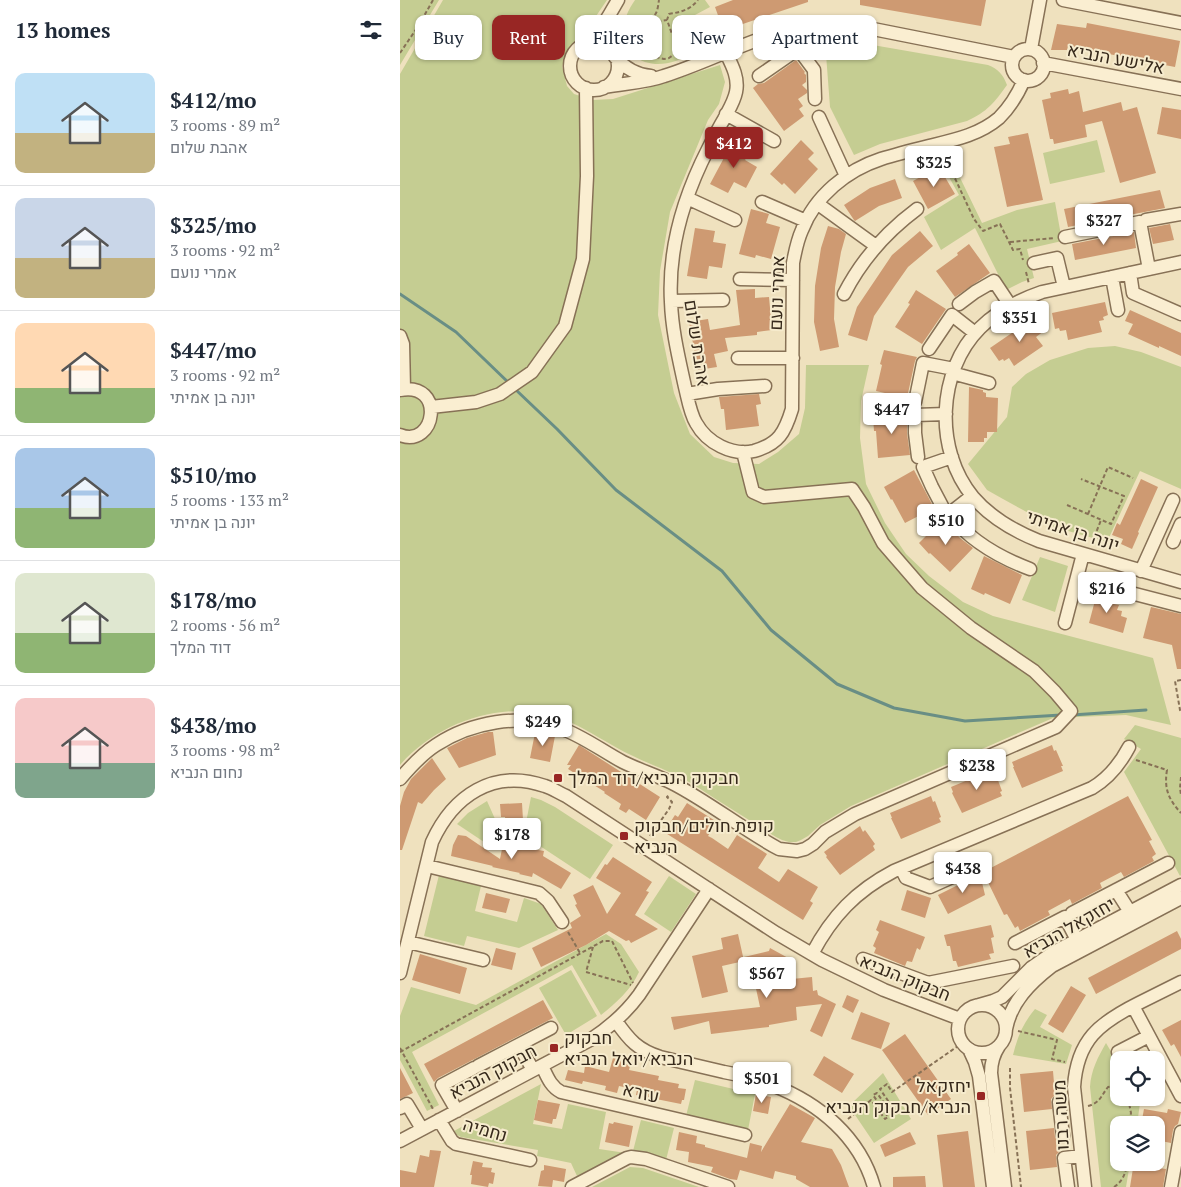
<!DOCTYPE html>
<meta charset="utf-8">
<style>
:root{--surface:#fff;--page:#f6f6f7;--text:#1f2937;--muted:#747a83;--line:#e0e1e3;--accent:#982624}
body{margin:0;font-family:"PT Serif",Heebo,serif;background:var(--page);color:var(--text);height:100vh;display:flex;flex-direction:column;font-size:19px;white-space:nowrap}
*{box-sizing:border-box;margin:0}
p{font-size:16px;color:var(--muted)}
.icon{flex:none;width:28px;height:28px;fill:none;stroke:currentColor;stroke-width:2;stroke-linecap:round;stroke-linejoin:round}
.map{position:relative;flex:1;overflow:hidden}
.panel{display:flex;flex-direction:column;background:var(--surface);width:400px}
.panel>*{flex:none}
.top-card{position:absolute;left:15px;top:15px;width:475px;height:45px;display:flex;gap:10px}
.tools{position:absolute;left:710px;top:1051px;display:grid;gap:10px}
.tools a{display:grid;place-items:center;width:55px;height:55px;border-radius:10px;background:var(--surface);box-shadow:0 1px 4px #0004;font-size:25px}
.price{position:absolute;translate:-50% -42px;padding:0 11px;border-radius:5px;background:#fff;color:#222;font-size:16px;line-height:32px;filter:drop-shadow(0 1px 2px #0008)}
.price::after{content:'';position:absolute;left:50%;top:30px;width:15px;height:11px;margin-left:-8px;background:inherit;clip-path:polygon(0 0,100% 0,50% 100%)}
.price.current{background:var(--accent);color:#fff}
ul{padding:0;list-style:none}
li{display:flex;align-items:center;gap:15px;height:125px;padding:0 15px}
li+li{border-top:1px solid var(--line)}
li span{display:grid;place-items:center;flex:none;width:140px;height:100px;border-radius:10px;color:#555}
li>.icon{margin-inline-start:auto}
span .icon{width:60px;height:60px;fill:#fffc;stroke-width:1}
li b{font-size:21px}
h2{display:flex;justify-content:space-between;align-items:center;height:60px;padding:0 15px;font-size:21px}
.pill{padding:0 18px;border-radius:10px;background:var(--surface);box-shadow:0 1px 4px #0004;font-size:18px;line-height:45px}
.pill.current{background:var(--accent);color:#fff}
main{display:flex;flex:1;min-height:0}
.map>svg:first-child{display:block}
.green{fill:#c5cd92}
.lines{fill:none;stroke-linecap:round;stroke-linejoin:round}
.stream{stroke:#698e85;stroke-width:3}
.building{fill:#ce9a72}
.minor-casing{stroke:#877156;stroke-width:15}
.path{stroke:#877156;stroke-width:2;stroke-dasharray:4 2.5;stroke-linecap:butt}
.minor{stroke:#faeed1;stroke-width:12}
.poi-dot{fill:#982624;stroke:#f6ebcd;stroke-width:2}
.labels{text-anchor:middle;stroke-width:4;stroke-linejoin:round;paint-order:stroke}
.street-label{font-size:18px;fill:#36291b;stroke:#f6ebcd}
.poi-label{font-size:18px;fill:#36291b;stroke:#f6ebcd;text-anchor:start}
</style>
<main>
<section class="panel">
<h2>13 homes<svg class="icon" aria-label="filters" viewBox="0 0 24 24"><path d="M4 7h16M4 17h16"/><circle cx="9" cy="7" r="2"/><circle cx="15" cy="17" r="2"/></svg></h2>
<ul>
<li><span style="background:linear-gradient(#bfe0f5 60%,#c2b280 0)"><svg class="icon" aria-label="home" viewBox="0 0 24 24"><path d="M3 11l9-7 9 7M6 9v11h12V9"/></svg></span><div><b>$412/mo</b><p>3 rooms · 89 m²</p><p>אהבת שלום</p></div></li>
<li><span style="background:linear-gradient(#c9d6e8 60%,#c2b280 0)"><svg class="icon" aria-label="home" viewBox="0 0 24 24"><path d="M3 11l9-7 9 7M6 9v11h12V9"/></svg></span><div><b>$325/mo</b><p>3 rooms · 92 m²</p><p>אמרי נועם</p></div></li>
<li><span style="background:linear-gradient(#ffd9b3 65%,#8fb573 0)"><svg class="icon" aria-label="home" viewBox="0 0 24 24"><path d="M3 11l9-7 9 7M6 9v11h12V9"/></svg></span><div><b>$447/mo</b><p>3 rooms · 92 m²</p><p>יונה בן אמיתי</p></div></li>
<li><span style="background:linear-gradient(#a9c7e8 60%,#8fb573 0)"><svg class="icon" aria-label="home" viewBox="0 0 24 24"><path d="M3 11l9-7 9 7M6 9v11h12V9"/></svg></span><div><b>$510/mo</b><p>5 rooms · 133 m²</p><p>יונה בן אמיתי</p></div></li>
<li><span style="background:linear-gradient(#dfe7d0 60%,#8fb573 0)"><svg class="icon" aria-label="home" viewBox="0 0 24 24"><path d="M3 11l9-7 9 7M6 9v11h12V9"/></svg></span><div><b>$178/mo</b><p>2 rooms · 56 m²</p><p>דוד המלך</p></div></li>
<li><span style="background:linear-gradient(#f6c9c9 65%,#7fa58c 0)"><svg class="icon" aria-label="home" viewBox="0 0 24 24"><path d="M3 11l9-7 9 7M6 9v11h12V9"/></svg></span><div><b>$438/mo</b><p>3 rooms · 98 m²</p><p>נחום הנביא</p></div></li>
</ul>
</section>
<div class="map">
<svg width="781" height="1187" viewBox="0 0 781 1187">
<rect width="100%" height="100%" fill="#efe1be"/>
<path class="green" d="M0 0H39L0 65Z
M43 0H207L190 25 171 46 162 66 167 86 174 94 193 100 213 99 320 65 325 82 319 104 308 120 270 212 260 271 258 315 274 393 290 434 314 457 333 463 359 464 378 452 399 434 405 408 406 365H469L461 401 460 438 466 484 485 523 506 554 529 576 563 602 593 616 753 658 771 725 726 715 653 718 451 806 420 825 408 836 401 840 396 842H389L382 840 376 837C355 824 335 811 314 798 302 790 289 781 275 775 262 768 247 763 233 756 209 745 188 729 163 719 106 698 39 721 0 765V74Z
M235 0H305L310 7 280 23 293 55C281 59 268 65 255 64 246 63 237 60 231 53 216 37 224 16 235 0Z
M425 41H437L467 44 588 65C598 69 603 74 607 85 595 102 587 112 567 121L480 144 454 155 430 107Z
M697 140 705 172 650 184 643 153Z
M550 157 582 223 617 210 655 202 662 241 627 249 634 278 622 282 606 290 575 228 541 250 524 217 559 195 539 159Z
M715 346 741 352 781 367V489L740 471 707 542 654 527 603 499 587 490 568 464 607 417 612 387 626 374 650 360 688 348Z
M640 557 668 566 655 612 622 600Z
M735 725 781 738V875L780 876 724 772 741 749 724 739Z
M131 797 141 800 155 807 213 845 190 879 143 848 123 838Z
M87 801 104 839 97 842 93 848 57 824 68 813Z
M39 875 81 886 75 911 117 922 124 898 141 904 158 930 119 948 67 936 64 946 24 936Z
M269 876 296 894 271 932 244 914Z
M206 934 221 944 239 972C231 990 216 1003 201 1015L172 965 12 1052 39 1105 27 1111 0 1060V1016L11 987 76 1005Z
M171 970 197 1016 166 1035 139 988Z
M635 1009 647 1015 640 1027 672 1045 666 1064 613 1055C617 1038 623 1023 635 1009Z
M706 1043 719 1065V1098H737L740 1103 737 1125H719V1162L730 1163 726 1187H701L690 1087C691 1070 698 1057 706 1043Z
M483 1073 511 1119 474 1143 449 1106Z
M295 1080 355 1094 348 1130 286 1116Z
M141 1084 133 1124 162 1129 168 1104 206 1112 199 1149 226 1153 177 1176 171 1163 137 1156 138 1150 61 1137 57 1135 54 1131Z
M241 1120 274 1128 266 1160 233 1151Z
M230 1167 243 1168 299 1187H192Z"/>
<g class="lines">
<path class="stream" d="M0 294 56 332 110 384
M115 389 157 429 216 490 322 571 371 630 437 684 494 708 565 721 661 715
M672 715 746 710"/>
</g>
<path class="building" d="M333 0H408V2L337 26V27L324 32 315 7Z
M460 0H586L581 26 460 5Z
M687 23 780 41 775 67 668 46 667 50H651L657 24 686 28Z
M396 60 405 72 404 73 406 75V82L402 85 407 90V93L398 99 403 106 399 109 404 116 384 131 353 88 358 84 364 83Z
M668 89 669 94 679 91 683 112 721 102 723 111 737 107 756 173 720 183 702 121 685 125 687 137 654 144 653 139H650L642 100 651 98 650 93Z
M762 107 781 110V139L757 134Z
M628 133 643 200 607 207 594 147 610 144 608 137Z
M401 140 414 153 408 159 418 169 395 194 384 183 382 185 370 174Z
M333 141 351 150 345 160 357 167 346 188 334 182 328 193 310 184Z
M539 167 555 194 528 209 513 181Z
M495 179 502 198 479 206 455 221 454 220 444 205 470 188Z
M760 190 765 208 668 227 664 209Z
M351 209 369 214 366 223 380 227 371 259 356 255 355 258 339 254Z
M770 224 774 240 753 244 749 228Z
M428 226 439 229 446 234 441 252 435 287 434 319 439 347 420 351 414 322 415 286 421 248Z
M295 228 315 231 313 242 326 244 322 268 309 266 307 279 287 276Z
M520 231 533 246 508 267 496 284 474 316 467 341 448 335 457 307 492 255Z
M734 232 736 248 675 260 672 244Z
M569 244 590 273 555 297 536 271 558 255 557 253Z
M355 289V298L369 297 372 330 357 332V335L325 338 328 351 314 354 317 367 298 370 289 322 308 319 310 330 340 325 336 290Z
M516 290 546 309 522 344 495 327 510 304 508 303Z
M705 302 708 315 703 317 704 320 699 321 702 332 668 340 666 330 660 331 659 328 655 329 652 313Z
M730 310 781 333V356L759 346V348L728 334 733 324 725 321Z
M635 317 644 331 636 337 643 346 614 366 609 358 604 361 603 359 599 361 590 348Z
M484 350 517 357 515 361 507 398 476 391 482 365 480 364Z
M569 387 583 390V392L586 393V397L598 398 597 432H587V438H584V442H568Z
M359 394 361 404 356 405 359 426 326 430 324 409H321L319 397Z
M507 413V433L510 455 478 458 476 431H474L473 417Z
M514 470 534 508 505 523 492 499 491 500 484 487Z
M741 479 758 487 738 532 739 533 732 549 721 544 723 539 712 535 717 523 720 525Z
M543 519 560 538 573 548 550 572 530 553 529 554 519 543Z
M584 556 622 575 610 604 585 593 584 595 571 589Z
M697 593 715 597 714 604 719 605 717 610 722 611 721 616 727 618 723 633 689 623Z
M751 607 781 614V669H777L772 645 743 638Z
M88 732H93L96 755 59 768 47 748 67 738Z
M135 733 155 736 150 762 130 758Z
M179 745 260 797 246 820 229 809 226 813 219 809 221 804 204 793 205 792 168 769 171 765H167Z
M652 745 654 751 656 750 663 766H661L663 771 622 788 613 767H614L612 762Z
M32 758 46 779 34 790 22 804 18 802 2 850H0V806L4 792 11 779Z
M592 770 594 776 596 775 602 791 600 792 602 796 562 813 552 793 553 792 551 787Z
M531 796 533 802 535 801 541 817 539 818 541 822 501 839 491 818H492L490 813Z
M728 796 752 840 749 841 756 854 752 857 754 861 724 877 721 872 700 883 702 888 672 904 670 899 648 911 650 915 620 931 618 926 615 928 607 914 604 915 583 872Z
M122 803 123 820H120V827L106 828 105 817H101L100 804Z
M287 803 317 822 308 836 312 838 328 849 337 835 367 854 358 868 379 882 388 869 418 887 410 901 413 903 403 920 264 832 275 815 278 817Z
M460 826 463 832 465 830 475 844 473 846 475 850 440 875 426 857 427 856 424 852Z
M58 835 66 836 100 859 103 844 144 851 143 856 171 873 161 889 133 873 132 877 119 874 120 873 92 867 93 866 51 856 53 845Z
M213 857 252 882 246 891 249 892 235 915 258 929 231 943 229 940 226 941 209 931 186 945 141 967 132 948 172 928 170 923 181 916 175 905 177 904 173 895 193 885 207 914 221 893 196 878 205 864 207 865Z
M580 874 585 895 548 914 538 895Z
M507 890 531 898 525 918 501 910Z
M86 893 110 899 106 913 82 908Z
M480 920 525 937 520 950 517 948 512 962 507 961 505 966 474 953 476 948 473 946 479 932 476 930Z
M591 925 594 937 591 938 594 953 589 954 591 959 558 967 556 961H553L550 946H547L544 935Z
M777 931 781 939V949L696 994 688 978Z
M338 934 344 961 322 966 328 992 302 998 292 956 323 949 321 938Z
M96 948 116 953 112 970 91 965Z
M370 948 390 959 392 979 412 977 413 991 417 990 418 995 436 1004 422 1037 410 1031 422 1004 396 1007 397 1020 369 1025V1027L311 1034 309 1021 274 1030 271 1017 360 1007 355 984H352L351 981 350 982 344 957 369 951Z
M20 954 67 968 60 994 12 980Z
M671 986 686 995 663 1033 648 1024Z
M447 995 459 1000 453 1013 442 1007Z
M143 1000 153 1018 38 1078 34 1082 24 1064Z
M461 1012 490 1023 481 1049 451 1039Z
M781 1020V1057L774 1044 771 1046 762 1030Z
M505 1034 551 1099 528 1115 482 1050Z
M424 1056 454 1074 442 1093 413 1075Z
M213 1058 231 1062 229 1070 259 1076 258 1080 279 1084 278 1088 286 1089 284 1100H282L281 1104 236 1095 237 1090 219 1086 217 1093 205 1090 206 1086 183 1081 182 1084 165 1080 168 1070 184 1073 185 1066 209 1072Z
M0 1068 13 1093 0 1099Z
M653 1071 655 1095 651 1099 652 1109 624 1112 620 1074Z
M356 1094 371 1097 368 1114 353 1111Z
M138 1100 160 1104 156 1119H153L152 1124 134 1120Z
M390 1104 415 1118 401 1142 432 1149 441 1165 449 1187H410L396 1179V1176L375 1171 373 1179 340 1170 337 1180 330 1179 311 1172 313 1167 288 1162 289 1152 276 1150 279 1132 297 1136 296 1143 305 1145V1147L347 1158 350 1143 362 1146 361 1152Z
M744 1109 767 1113 768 1109 781 1112 778 1124 775 1126 773 1130 771 1143 756 1140V1125H741Z
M214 1122 233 1126 229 1147 205 1142 209 1123 213 1124Z
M654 1128 655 1137 657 1141 660 1143V1151L656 1155 657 1167 630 1170 626 1131Z
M568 1131 575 1187H543L537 1135Z
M510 1132 516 1144 485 1157 480 1145Z
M30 1150 41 1151 34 1187H0V1170L16 1173 20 1155 29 1157Z
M73 1161 83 1163 82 1167 92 1168 91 1172 95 1173 93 1184 89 1183 88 1187 71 1184 72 1175H70Z
M734 1162H752L751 1167 766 1169 763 1187H730Z
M144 1165 166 1169 164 1182 153 1180 152 1187 138 1186 141 1171 144 1170Z
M525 1176 526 1187H493V1177Z"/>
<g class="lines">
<defs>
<path id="minor" d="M663 0 781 23
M385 31 414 70 415 99
M170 66a24 24 0 1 1 48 0a24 24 0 1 1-48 0Z
M183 45C200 34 208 17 218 0
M631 49 640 0
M612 65a16 16 0 1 1 32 0a16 16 0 1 1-32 0Z
M326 53C332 65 339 78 336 92 334 102 328 111 324 119 318 129 313 139 308 149 284 196 268 249 271 302 272 331 279 359 285 387 288 399 290 413 296 423 307 443 332 456 354 451 379 444 385 432 392 409L393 263C395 252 397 241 402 230 415 196 447 170 481 159 497 154 513 150 529 146 554 140 579 135 599 118 610 107 618 94 624 80
M215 57C225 68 237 75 251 76
M643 63 781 89
M359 76 398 49
M204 87C224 83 245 83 264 76 315 60 363 31 417 25 432 24 448 25 463 27L614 57
M326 114 374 141
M419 117 446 176
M287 198 335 220
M362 202 406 221
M418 204 476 246
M746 220 781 214
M665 237 740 222 749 269
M781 262 642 292C619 300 598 310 580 328 537 371 534 450 573 497 591 518 614 531 639 541L781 582
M634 263 657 258 664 287
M730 273 733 293 781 314
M712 277 718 310
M340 279 393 280
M444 294C462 259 486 232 517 209
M271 301 323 300
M559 304 575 292 594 281 610 305
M0 336 3 344 4 389
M529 349 552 315 575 333
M338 358H393
M552 373 589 383
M0 390C46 381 36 449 0 435
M287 394 318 389 365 386
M515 402 523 363 554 369
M31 407 76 402 100 394 132 372 165 326 183 259 187 176 186 88
M518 457 515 433V415L546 414
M572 496 549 514C570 541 598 557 630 569
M542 506 532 487 523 467 552 457
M773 542 781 524
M741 571 773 500
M677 579 781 606
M665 623 683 554
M0 779C11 766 22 754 36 745 71 722 120 713 160 728 183 736 202 751 223 762 239 770 256 775 272 783 309 802 342 829 379 849L397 851 405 849 413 844 425 832 455 814 656 727 671 711 655 692 634 671 571 628 522 588 483 543 464 507 452 489 364 497 353 492 343 452
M27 866 139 893 148 901 162 922
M501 868 506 878 530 887 568 870
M716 890 730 912
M672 913 768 863
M8 942 83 960
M615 943 665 917 677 940
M412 954C432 916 456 891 494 871L692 788C709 778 720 764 729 747
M463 959 528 983 613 966
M0 973 32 842C53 796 93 768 145 786 152 788 159 793 166 796L376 933 422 960 484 990 560 1019
M558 1029a24 24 0 1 1 48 0a24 24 0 1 1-48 0Z
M579 1005 593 1001 602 997 631 968 654 952 781 885
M733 1006 781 1096
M216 1021C229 1040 238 1050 260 1057 282 1062 303 1067 324 1072 340 1075 357 1079 372 1085 419 1103 460 1137 474 1187
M606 1029C611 1002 630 983 652 966L781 898
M119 1045 133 1070
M599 1046C593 1055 591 1063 591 1073L605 1187
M569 1049 575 1062 579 1076 593 1187
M718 1052 749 1036
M78 1066 151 1028
M142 1066C147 1076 150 1086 161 1092L345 1135
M659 1102 663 1136
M0 1108 7 1104 22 1129
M57 1111 42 1085 74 1068
M39 1120 52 1141 56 1144 130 1160
M0 1141 190 1040C210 1027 225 1014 239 995L309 889
M172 1187 227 1158 231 1157 246 1159 328 1187
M668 1187 664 1158 681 1156
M685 1187 674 1087C677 1040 699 1023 739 1003 753 996 767 989 781 982
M771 1187 781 1132"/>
</defs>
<use href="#minor" class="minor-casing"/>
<path class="path" d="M248 32H239C243 22 247 22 254 16 258 12 258 5 259 0
M222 47 229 43H231L242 53 248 55 264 59 269 58 276 53 278 48V41L272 34 267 20 269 14C281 12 290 10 298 0
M0 53 19 25 33 0
M251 56C243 39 245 22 267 20
M544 155 574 219 583 231 600 224 613 250 620 249 623 260
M610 242 655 238
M626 272 629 284
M667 505 711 524 724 496 681 479
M688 514 708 467 733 478
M692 543 701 520
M781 680 775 681 780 710 781 712
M736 760 767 770C764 788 768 799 781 813
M781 777 780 788 781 795
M250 836 269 809 272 802 267 797 269 795
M168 932 180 953
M193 947 186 972 231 985
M618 1031 657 1040 652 1059 665 1062
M0 1048 33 1109
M0 1052 203 941H212L233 983
M610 1068V1088L621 1187
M728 1098 731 1113 729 1125
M688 1106C700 1103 701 1096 708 1087L714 1086 719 1088
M448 1119 471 1100 485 1119 488 1117 473 1095 477 1093 492 1114 495 1111 480 1089 487 1084 492 1092 558 1046
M714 1187C723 1181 726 1173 727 1162"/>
<use href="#minor" class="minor"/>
</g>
<g class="poi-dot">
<rect x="153" y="773" width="10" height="10" rx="2.5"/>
<rect x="219" y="831" width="10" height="10" rx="2.5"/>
<rect x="149" y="1043" width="10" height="10" rx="2.5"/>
<rect x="576" y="1091" width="10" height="10" rx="2.5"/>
</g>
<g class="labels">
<g class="street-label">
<text transform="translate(716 59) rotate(11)" y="6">אלישע הנביא</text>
<text transform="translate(377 293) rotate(-88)" y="6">אמרי נועם</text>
<text transform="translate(297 343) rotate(81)" y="6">אהבת שלום</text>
<text transform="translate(673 531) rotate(18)" y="6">יונה בן אמיתי</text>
<text transform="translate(669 928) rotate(-30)" y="6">יחזקאל הנביא</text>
<text transform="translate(505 978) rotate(22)" y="6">חבקוק הנביא</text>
<text transform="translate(93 1072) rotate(-28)" y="6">חבקוק הנביא</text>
<text transform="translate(241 1093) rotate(13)" y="6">עזרא</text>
<text transform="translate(661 1115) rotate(-93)" y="6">משה רבנו</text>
<text transform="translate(85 1130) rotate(16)" y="6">נחמיה</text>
</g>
<g class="poi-label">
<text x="168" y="784">חבקוק הנביא/דוד המלך</text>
<text x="234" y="832">קופת חולים/חבקוק<tspan x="234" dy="21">הנביא</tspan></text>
<text x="164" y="1044">חבקוק<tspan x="164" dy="21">הנביא/יואל הנביא</tspan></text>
<text x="571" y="1092" text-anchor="end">יחזקאל<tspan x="571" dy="21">הנביא/חבקוק הנביא</tspan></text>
</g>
</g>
</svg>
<div class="tools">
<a><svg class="icon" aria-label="locate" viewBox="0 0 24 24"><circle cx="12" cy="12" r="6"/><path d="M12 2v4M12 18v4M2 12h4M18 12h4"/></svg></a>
<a><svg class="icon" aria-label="layers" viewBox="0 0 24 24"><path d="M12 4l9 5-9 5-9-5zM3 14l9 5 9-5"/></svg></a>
</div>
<b class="price current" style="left:334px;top:169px">$412</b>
<b class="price" style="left:534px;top:188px">$325</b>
<b class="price" style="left:704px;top:246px">$327</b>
<b class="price" style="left:620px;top:343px">$351</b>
<b class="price" style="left:492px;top:435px">$447</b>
<b class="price" style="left:546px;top:546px">$510</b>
<b class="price" style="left:707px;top:614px">$216</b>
<b class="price" style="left:143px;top:747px">$249</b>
<b class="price" style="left:577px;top:791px">$238</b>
<b class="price" style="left:112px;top:860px">$178</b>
<b class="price" style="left:563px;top:894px">$438</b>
<b class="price" style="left:367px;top:999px">$567</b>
<b class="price" style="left:362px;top:1104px">$501</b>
<div class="top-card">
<a class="pill">Buy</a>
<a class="pill current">Rent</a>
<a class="pill">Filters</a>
<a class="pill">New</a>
<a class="pill">Apartment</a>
</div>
</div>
</main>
